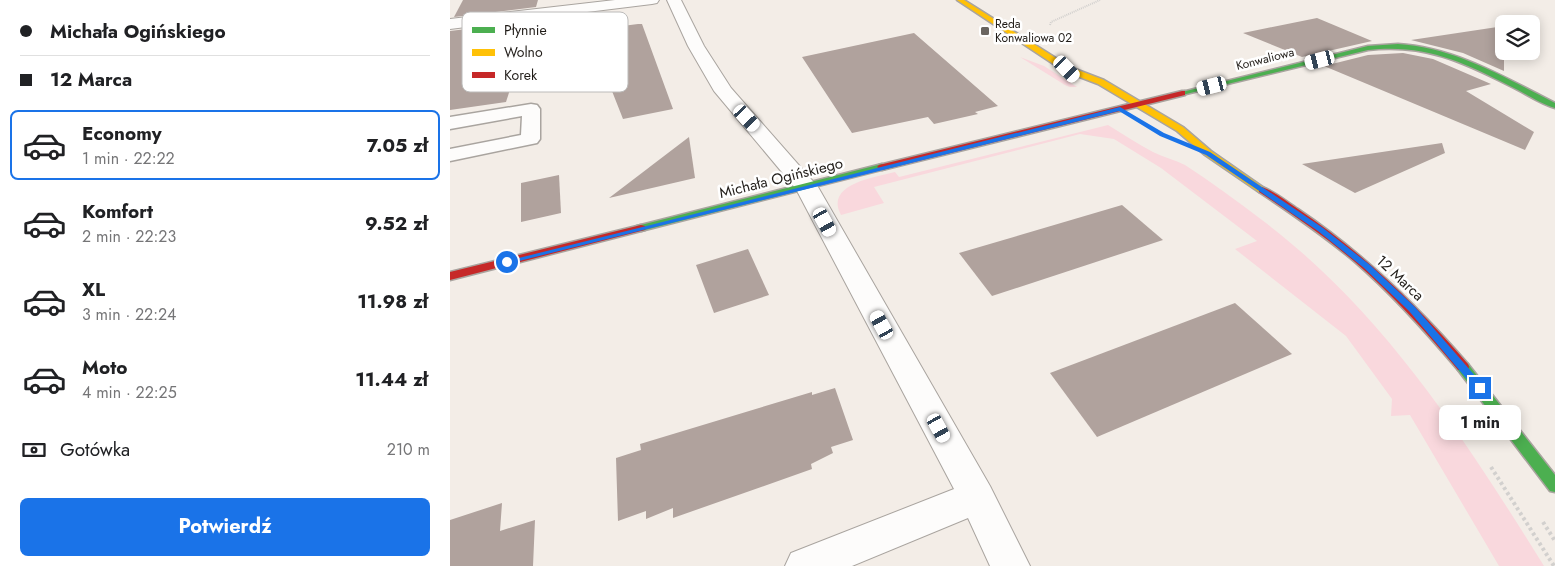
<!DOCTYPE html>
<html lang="pl">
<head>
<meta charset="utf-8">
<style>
  :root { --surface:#fff; --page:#f2f2f2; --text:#202124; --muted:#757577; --line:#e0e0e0; --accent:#1a73e8 }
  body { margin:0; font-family:Jost,sans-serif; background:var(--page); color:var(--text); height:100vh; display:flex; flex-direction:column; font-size:19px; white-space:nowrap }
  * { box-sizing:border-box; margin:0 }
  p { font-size:16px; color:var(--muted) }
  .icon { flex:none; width:28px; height:28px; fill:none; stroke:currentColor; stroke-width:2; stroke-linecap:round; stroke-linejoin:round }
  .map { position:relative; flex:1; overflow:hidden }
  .panel { display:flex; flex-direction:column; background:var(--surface); width:450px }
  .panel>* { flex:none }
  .top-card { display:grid; align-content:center; height:110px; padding:0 20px; background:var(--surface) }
  .fabs { position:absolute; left:1045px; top:15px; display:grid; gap:10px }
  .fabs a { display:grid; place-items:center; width:45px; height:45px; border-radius:8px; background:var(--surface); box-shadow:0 2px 12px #0003; font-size:25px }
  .end { position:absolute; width:22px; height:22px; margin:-11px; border:6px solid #1a73e8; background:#fff; box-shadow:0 0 0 2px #fff }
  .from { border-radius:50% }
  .bubble { position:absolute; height:35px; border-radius:8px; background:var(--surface); box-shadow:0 2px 12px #0003; font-size:16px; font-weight:700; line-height:35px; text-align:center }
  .car { position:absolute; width:15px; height:30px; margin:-15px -8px; border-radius:6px; box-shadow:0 0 4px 1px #0007; background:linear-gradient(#fff 24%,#345 0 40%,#fff 0 76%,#345 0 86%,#fff 0) }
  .top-card b { display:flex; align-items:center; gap:18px; height:48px; font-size:19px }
  .top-card b+b { border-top:1px solid var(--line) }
  .top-card i { width:12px; height:12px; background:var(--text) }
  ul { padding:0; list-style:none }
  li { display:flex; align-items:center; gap:15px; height:70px; margin:0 10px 8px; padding:0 10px; border:2px solid transparent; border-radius:8px }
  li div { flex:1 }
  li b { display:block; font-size:19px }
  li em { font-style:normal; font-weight:700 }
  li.active { border-color:var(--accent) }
  li>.icon { width:45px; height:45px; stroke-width:1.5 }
  .pay { display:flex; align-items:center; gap:12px; height:55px; padding:0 20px; font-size:19px }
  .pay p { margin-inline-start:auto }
  .action { display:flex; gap:10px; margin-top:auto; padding:10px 20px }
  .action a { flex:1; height:58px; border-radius:8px; background:var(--accent); color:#fff; font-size:20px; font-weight:700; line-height:58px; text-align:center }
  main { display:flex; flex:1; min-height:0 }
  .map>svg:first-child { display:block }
</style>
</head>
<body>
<main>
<section class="panel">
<div class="top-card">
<b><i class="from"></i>Michała Ogińskiego</b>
<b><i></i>12 Marca</b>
</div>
<ul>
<li class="active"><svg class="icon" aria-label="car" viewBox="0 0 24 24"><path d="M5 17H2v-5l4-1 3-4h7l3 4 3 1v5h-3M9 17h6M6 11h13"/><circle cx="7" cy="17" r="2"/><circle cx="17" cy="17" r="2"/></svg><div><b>Economy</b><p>1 min · 22:22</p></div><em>7.05 zł</em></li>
<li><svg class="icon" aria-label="car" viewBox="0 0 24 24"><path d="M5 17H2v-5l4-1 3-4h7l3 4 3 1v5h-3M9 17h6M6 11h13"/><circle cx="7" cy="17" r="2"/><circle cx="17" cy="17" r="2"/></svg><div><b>Komfort</b><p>2 min · 22:23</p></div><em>9.52 zł</em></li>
<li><svg class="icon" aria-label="car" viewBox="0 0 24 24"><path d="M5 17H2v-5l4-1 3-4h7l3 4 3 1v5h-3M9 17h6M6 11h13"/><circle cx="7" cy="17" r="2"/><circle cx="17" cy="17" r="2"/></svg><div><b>XL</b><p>3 min · 22:24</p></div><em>11.98 zł</em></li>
<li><svg class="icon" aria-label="car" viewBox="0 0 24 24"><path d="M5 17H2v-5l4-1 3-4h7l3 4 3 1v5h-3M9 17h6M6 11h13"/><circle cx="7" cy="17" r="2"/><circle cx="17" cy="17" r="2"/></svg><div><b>Moto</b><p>4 min · 22:25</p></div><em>11.44 zł</em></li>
</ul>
<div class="pay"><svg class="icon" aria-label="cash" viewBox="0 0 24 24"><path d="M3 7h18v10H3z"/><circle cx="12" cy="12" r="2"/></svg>Gotówka<p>210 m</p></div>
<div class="action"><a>Potwierdź</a></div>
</section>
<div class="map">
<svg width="1105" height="566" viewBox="0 0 1105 566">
  <rect width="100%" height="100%" fill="#f3ede7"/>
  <!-- green -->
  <g fill="#f9d8dd">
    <polygon points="570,57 594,66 627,87 620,87 615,85"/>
    <path d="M658,125C673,134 688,144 703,152C713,157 725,160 735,165C761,182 787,201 812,220C934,312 1014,438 1094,566H1049L960,415L941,416L942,399L896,336L785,249L807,241L711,168L664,139L630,134L424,187L434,203L391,215C374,184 426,177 445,172L449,177Z"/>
  </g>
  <!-- building -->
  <g fill="#b0a29d">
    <polygon points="13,0 88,0 86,7 4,17"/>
    <polygon points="867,18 922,41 852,57 793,33"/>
    <polygon points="82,21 56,102 0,110 0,31"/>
    <polygon points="188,24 192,24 223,109 173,119 160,86 157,86 149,29"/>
    <polygon points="1054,26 1054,71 1013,53 961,40"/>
    <polygon points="464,33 548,106 525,112 528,114 484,124 478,117 402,133 352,57"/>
    <polygon points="953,53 983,59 1041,84 1016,91 1084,132 1075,150 874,66 918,55"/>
    <polygon points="239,137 245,178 159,198"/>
    <polygon points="992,143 995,153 905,193 852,164"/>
    <polygon points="109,175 111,213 71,222 71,183"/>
    <polygon points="672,205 713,240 542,296 509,253"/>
    <polygon points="298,249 319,295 264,313 246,265"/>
    <polygon points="785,303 842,354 647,437 600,373"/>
    <polygon points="385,388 403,440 381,447 383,453 361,464 362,469 223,518 223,508 196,519 196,511 168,521 166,458 191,450 190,444 362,392 362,395"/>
    <polygon points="52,503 50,531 85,520 83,566 0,566 0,520"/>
  </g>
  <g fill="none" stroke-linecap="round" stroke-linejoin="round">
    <defs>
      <polygon id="lane" points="81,104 87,105 90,109 90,139 87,143 0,161 0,149 71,135 72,116 0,129 0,117"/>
      <g id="street">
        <polygon points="165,0 209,0 207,3 202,4 0,29 0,19"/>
        <polygon points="217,0 231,0 254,46 281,88 368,187 540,486 580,566 540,566 518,518 402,566 335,566 341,553 504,489 346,189 264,91 238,46"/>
      </g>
      <g id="fast">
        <path d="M948,44C1004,47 1056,78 1105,103V108C1090,104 1075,93 1060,86C1011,61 974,44 918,50L732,95L728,93L918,46Z"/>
        <polygon points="432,164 437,167 435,169 191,231 186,228 187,226"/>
        <polygon points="1013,362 1018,364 1105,475 1105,492 1100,491 1008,370 1007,367 1008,364"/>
      </g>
      <polygon id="slow" points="507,0 514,0 620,67 654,80 733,127 761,151 817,190 815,192 809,192 755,155 727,131 648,84 614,71"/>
      <g id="jam">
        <polygon points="732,91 735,91 735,95 432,170 427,167 429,165"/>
        <path d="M812,187C824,191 837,202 848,209C912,252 967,305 1018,364L1019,367L1018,370H1008C976,332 943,295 905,262C874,236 842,214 809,192V188Z"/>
        <polygon points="191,225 195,226 196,228 195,230 0,280 0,272"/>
      </g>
    </defs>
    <!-- lane casing -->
    <use href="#lane" stroke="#a9a49f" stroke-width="3"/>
    <!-- street casing -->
    <use href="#street" stroke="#a9a49f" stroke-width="2"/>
    <!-- fast casing -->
    <use href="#fast" stroke="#a9a49f" stroke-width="3"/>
    <!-- slow casing -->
    <use href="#slow" stroke="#a9a49f" stroke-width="3"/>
    <!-- jam casing -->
    <use href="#jam" stroke="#a9a49f" stroke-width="3"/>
    <!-- path-far1 -->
    <polyline stroke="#d2d0ce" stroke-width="2" stroke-dasharray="1 1" stroke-linecap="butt" points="600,25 601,22 650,0"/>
    <!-- path -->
    <g stroke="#d2d0ce" stroke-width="4" stroke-dasharray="3 3" stroke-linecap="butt">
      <polyline points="1041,467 1104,566"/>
      <polyline points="1093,522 1105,541"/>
    </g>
    <!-- lane -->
    <use href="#lane" fill="#fdfcfb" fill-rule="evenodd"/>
    <!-- street -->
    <use href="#street" fill="#fdfcfb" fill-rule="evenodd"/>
    <!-- fast -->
    <use href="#fast" fill="#4caf50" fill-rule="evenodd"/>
    <!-- slow -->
    <use href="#slow" fill="#ffc107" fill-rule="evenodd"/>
    <!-- jam -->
    <use href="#jam" fill="#c62828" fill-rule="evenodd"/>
  </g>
  <!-- route -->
  <polygon fill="#1a73e8" points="670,107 714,133 760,152 873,228 920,265 965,307 1034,386 1034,391 1027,391 959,311 914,268 868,231 756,155 710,136 669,111 57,264 53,262"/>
  <!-- markers -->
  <rect fill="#6a6560" stroke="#fff" stroke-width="2" x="530" y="26" width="10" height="10" rx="2.5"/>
  <g text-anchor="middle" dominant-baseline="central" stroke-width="5" stroke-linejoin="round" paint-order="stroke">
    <!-- far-poi labels -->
    <g font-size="12" fill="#201c18" stroke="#fff" text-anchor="start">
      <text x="545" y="24">Reda<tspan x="545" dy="14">Konwaliowa 02</tspan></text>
    </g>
    <!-- far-street labels -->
    <g font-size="12" fill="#201c18" stroke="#fff">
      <text transform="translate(815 59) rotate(-14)">Konwaliowa</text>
    </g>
    <!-- street labels -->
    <g font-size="15" fill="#201c18" stroke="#fff">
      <text transform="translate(331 178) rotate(-14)">Michała Ogińskiego</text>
      <text transform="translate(950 278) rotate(43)">12 Marca</text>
    </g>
  </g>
  <!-- legend -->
  <rect x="12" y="12" width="166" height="80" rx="8" fill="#fff" stroke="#bcbbba" stroke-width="1"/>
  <rect x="22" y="27" width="23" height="6" fill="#4caf50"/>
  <rect x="22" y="49" width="23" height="7" fill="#ffc107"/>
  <rect x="22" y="72" width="23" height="6" fill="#c62828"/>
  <g font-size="14" fill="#201c18">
    <text x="54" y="35">Płynnie</text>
    <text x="54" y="57">Wolno</text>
    <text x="54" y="80">Korek</text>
  </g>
</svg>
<div class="fabs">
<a><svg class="icon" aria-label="layers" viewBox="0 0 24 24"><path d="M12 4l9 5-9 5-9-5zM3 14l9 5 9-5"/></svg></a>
</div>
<i class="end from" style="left:57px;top:262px"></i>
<i class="end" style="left:1030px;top:388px"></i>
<div class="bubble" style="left:989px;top:405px;width:82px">1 min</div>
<i class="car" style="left:870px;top:60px;rotate:256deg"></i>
<i class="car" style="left:617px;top:69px;rotate:136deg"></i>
<i class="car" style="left:762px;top:86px;rotate:256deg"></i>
<i class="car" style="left:297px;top:118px;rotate:137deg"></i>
<i class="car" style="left:375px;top:222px;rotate:151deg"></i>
<i class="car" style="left:432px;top:325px;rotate:331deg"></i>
<i class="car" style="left:489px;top:428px;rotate:151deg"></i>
</div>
</main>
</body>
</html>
